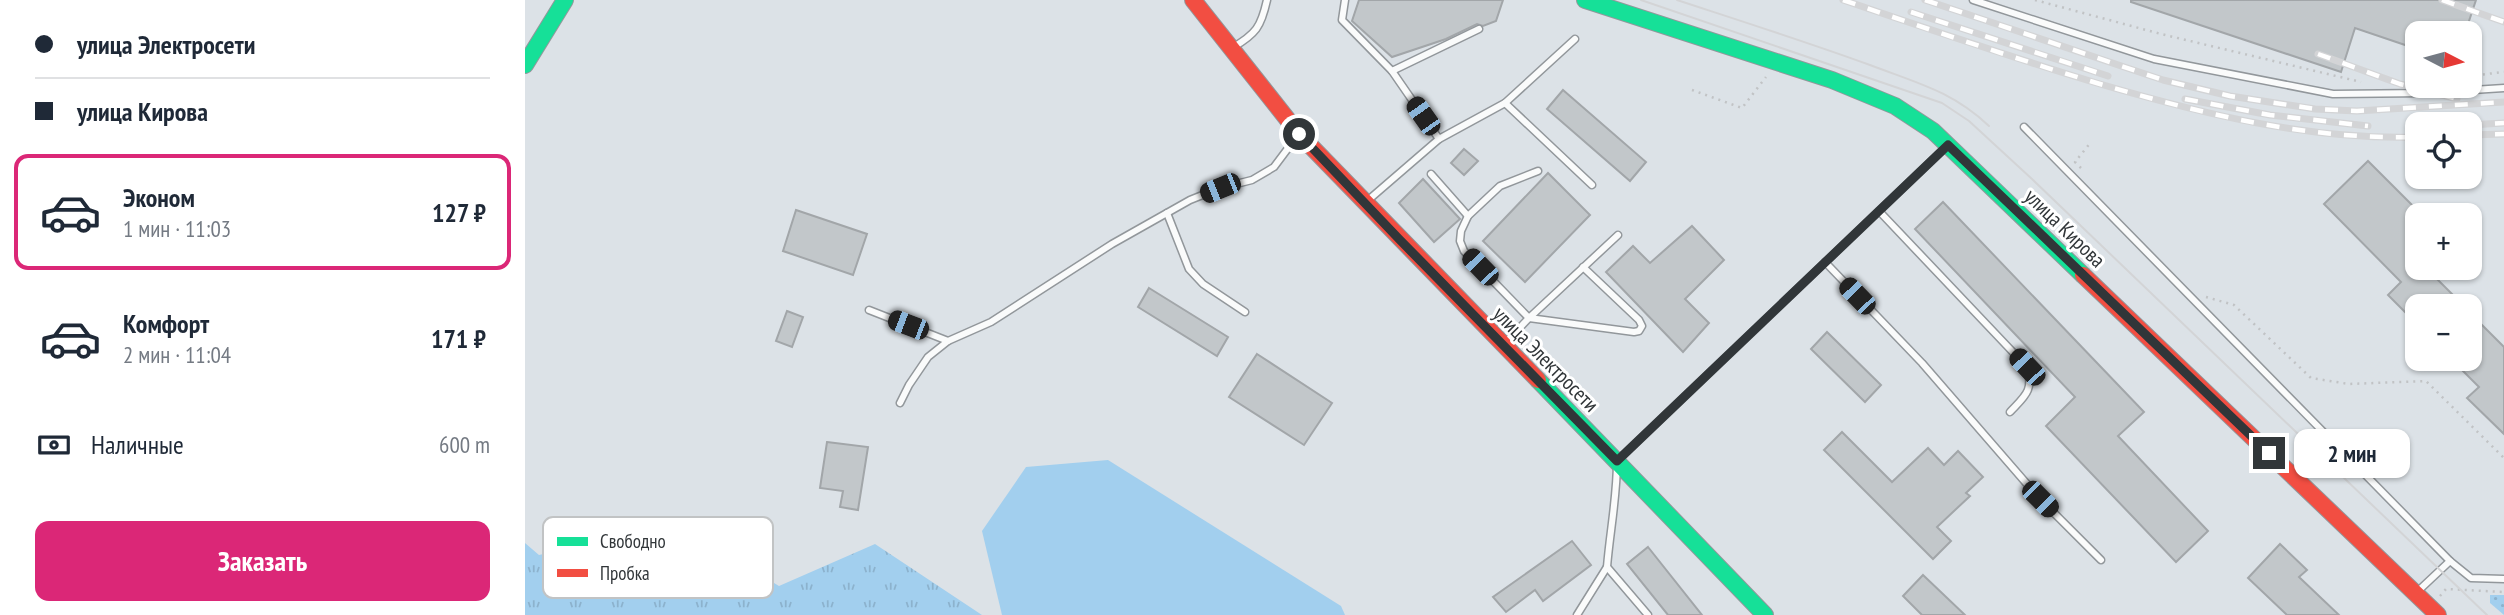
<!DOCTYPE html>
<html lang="ru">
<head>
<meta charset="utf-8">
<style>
  :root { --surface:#fff; --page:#f2f2f3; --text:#1f2937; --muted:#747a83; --line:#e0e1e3; --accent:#db2777 }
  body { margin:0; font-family:"PT Sans Narrow",sans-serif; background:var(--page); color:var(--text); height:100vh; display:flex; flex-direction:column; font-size:26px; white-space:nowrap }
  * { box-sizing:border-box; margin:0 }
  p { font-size:23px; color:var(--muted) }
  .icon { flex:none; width:38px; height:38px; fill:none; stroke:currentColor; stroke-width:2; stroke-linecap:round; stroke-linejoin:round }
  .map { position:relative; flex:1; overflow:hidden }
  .drawer { display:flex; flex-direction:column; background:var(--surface); width:525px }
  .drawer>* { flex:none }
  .hud { display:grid; align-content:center; height:154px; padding:0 35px; background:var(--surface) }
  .needle { width:46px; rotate:96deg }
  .tools { position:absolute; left:1880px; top:21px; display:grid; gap:14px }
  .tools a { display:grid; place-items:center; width:77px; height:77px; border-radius:14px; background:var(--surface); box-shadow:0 2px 5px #0004; font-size:35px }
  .end { position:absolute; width:32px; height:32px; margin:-16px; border:9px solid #313639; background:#fff; box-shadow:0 0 0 4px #fff }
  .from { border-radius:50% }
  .bubble { position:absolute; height:49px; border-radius:14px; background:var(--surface); box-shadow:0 2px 5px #0004; font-size:23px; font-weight:600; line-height:49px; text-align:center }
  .car { position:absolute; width:21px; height:42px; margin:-21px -10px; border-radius:9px; box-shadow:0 0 5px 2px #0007; background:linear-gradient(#222 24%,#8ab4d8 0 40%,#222 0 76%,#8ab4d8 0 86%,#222 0) }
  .hud b { display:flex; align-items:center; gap:24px; height:66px; font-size:26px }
  .hud b+b { border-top:2px solid var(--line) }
  .hud i { width:18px; height:18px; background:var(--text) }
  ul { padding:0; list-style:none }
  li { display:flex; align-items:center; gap:21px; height:116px; margin:0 14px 10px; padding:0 21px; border:4px solid transparent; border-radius:14px }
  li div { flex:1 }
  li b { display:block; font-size:26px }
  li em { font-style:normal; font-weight:600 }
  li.active { border-color:var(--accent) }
  li>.icon { width:63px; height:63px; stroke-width:1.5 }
  .pay { display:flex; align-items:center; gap:18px; height:77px; padding:0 35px; font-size:26px }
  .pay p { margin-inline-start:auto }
  .action { display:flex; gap:14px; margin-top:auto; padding:14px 35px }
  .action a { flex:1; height:80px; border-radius:14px; background:var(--accent); color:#fff; font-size:28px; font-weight:600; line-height:80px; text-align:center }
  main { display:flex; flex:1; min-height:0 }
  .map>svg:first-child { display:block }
</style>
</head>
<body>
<main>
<section class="drawer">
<div class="hud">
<b><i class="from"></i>улица Электросети</b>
<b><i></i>улица Кирова</b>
</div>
<ul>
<li class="active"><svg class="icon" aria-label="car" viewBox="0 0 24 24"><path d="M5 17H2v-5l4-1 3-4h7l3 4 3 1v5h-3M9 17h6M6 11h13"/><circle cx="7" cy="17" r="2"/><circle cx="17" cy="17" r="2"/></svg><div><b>Эконом</b><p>1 мин · 11:03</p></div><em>127 ₽</em></li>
<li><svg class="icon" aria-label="car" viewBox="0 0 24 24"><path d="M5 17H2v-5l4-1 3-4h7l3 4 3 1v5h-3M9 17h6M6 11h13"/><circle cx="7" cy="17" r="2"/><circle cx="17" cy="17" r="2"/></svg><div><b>Комфорт</b><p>2 мин · 11:04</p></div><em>171 ₽</em></li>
</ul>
<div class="pay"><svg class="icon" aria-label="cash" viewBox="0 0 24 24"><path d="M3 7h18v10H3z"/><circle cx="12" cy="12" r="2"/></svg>Наличные<p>600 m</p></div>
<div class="action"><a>Заказать</a></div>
</section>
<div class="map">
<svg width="1979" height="615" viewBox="0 0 1979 615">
  <defs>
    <pattern id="grass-dots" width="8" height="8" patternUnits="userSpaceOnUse" patternTransform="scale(1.75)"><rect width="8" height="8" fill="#a2cfee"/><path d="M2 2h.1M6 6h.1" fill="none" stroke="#8cb2cd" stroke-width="1.8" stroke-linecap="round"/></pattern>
    <pattern id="park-tufts" width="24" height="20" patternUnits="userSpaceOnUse" patternTransform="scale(1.75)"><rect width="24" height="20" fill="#a2cfee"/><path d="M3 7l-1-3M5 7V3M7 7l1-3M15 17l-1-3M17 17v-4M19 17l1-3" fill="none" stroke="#8cb2cd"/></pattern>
  </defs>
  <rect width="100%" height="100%" fill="#dce2e7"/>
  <!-- grass -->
  <polygon fill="url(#grass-dots)" points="1965,595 1979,595 1979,615 1965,603"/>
  <!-- park -->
  <polygon fill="url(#park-tufts)" points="151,524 254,586 350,544 457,615 0,615 0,543 14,555"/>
  <!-- pitch -->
  <polygon fill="#a2cfee" points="583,460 816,606 820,615 477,615 457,531 501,467"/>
  <!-- building -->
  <g fill="#c2c7ca" stroke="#a2a6a9" stroke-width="2">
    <polygon points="834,0 978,0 971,21 958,26 952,24 921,39 867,57 827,21"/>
    <polygon points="1606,0 1951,0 1940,33 1892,33 1892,49 1830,28 1816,72 1606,2"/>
    <polygon points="1038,90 1121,162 1105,181 1022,109"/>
    <polygon points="939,149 953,161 939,175 926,163"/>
    <polygon points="1843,161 1892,210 1892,268 1901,268 1939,306 1892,306 1892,324 1863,295 1876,282 1799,204"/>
    <polygon points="1023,173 1065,215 1000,282 958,241"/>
    <polygon points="898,179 935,219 909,242 874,203"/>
    <polygon points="1418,202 1619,412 1593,436 1683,531 1651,562 1521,426 1550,397 1390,229"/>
    <polygon points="271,210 342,234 328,275 258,251"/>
    <polygon points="1167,226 1199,260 1160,299 1184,323 1158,352 1081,272 1108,246 1125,263"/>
    <polygon points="624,288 703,337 692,356 613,307"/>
    <polygon points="262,311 278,317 267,347 251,341"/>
    <polygon points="1944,312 1979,347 1979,434 1942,398 1954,387 1926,359 1944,359"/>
    <polygon points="1302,332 1356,385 1340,402 1286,349"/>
    <polygon points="732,354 807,403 779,445 704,397"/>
    <polygon points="1317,432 1367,482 1403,448 1419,465 1433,451 1458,477 1441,493 1445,496 1412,527 1426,541 1408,559 1299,450"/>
    <polygon points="302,442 343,447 333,510 315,507 318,491 295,488"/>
    <polygon points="1047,541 1066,565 1018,601 1010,590 981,612 968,597"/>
    <polygon points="1755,544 1782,570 1774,577 1814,615 1762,615 1723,578"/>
    <polygon points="1123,547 1177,615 1143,615 1102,564"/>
    <polygon points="1398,575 1440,615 1397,615 1378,596"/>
  </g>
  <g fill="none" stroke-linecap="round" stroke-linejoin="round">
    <defs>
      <g id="lane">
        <polyline points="820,0 817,20 867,71 954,29"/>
        <polyline points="1448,0 1629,59 1808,94 1901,93 1979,88"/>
        <path d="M707,48C731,34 736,27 742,0"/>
        <polyline points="867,71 914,139"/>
        <polyline points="980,103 1067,185"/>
        <polyline points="1499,127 1925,561"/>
        <polyline points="1013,171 975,186 943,216 936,231 935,241 939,251 1004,318 1109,332 1114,331 1117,326 1114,320 1058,267"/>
        <polyline points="906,174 943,216"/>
        <polyline points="841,202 914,139 980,103 1050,39"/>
        <path d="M1354,211L1502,367C1509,391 1500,396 1485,412"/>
        <polyline points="642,213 664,269 678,284 720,312"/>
        <polyline points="1300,262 1397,363 1515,499 1576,560"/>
        <polyline points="344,310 423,341"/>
        <polyline points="979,344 1004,318 1093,235"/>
        <polyline points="375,403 384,385 403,357 423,341 466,322 587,244 665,200 695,188 727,180 749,167 773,135"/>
        <polyline points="1892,592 1925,561 1946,578 1979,579"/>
        <polyline points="1052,615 1082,567"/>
        <path d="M1123,615L1082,567C1085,531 1092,497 1092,461L1421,147"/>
      </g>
      <g id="fast">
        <polyline points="1060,0 1307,80 1370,106 1408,131 1558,275"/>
        <polyline points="0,65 40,0"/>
        <polyline points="1013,380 1240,615"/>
      </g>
      <g id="jam">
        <polyline points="668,0 774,134 1013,380"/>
        <polyline points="1558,275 1913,615"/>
      </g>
    </defs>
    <!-- lane casing -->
    <use href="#lane" stroke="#92979b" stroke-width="9"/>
    <!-- fast casing -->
    <use href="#fast" stroke="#92979b" stroke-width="18"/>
    <!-- jam casing -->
    <use href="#jam" stroke="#92979b" stroke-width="18"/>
    <!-- path -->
    <g stroke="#c1c3c5" stroke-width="2.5" stroke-dasharray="2 5" stroke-linecap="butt">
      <polyline points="1510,0 1636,34 1836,82"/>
      <polyline points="1944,76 1979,72"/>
      <polyline points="1167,90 1217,108 1241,77"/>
      <polyline points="1556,168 1550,162 1566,142"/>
      <polyline points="1681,297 1709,305 1786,378 1824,384 1901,381 1979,458"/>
      <polyline points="1915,596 1921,589 1979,592"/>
    </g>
    <!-- lane -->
    <use href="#lane" stroke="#fafbfb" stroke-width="6"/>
    <!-- fast -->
    <use href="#fast" stroke="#16e098" stroke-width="16"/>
    <!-- jam -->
    <use href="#jam" stroke="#f24e42" stroke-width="16"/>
    <!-- tram -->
    <g stroke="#d3d4d6" stroke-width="2">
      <polyline points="1116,0 1417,103 1444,121 1507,179 1962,615"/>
      <path d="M1152,0C1216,21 1282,42 1345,65C1392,83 1427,91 1464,126"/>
    </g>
    <defs>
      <g id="rail">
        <path d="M1318,0C1403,29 1488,58 1575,84C1678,114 1783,140 1892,137"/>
        <polyline points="1400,0 1638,80 1705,96 1790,109 1832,111 1979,102"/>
        <polyline points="1917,0 1979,22"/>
        <polyline points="1386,12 1583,76"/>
        <polyline points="1793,54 1875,84 1932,99"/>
        <polyline points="1660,99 1745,115 1843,126"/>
        <polyline points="1944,125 1979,123"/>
        <polyline points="1944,135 1979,134"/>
      </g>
    </defs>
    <!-- rail casing -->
    <use href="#rail" stroke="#d3d4d6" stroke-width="7"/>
    <!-- rail -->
    <use href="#rail" stroke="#fff" stroke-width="4.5" stroke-dasharray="13" stroke-linecap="butt"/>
  </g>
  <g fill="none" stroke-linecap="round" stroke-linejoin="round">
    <!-- route -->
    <polyline stroke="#313639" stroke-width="9" points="774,134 874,239 1092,461 1423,145 1744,453"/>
  </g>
  <g text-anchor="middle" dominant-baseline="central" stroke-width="6" stroke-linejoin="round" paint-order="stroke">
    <!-- street labels -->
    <g font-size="21" fill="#313639" stroke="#fff">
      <text transform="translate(1540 228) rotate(44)">улица Кирова</text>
      <text transform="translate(1021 359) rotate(45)">улица Электросети</text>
    </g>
  </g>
  <!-- legend -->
  <rect x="18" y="517" width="230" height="81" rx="10" fill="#fff" stroke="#c1c3c4" stroke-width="2"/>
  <rect x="32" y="537" width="31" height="9" fill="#16e098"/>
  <rect x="32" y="569" width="31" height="8" fill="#f24e42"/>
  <g font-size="19" fill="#313639">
    <text x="75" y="548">Свободно</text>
    <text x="75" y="580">Пробка</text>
  </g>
</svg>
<div class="tools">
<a><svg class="needle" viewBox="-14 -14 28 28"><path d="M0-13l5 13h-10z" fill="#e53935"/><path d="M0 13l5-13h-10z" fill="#747a83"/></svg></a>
<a><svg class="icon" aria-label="locate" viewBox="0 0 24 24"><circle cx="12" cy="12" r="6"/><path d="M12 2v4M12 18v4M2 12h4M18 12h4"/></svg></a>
<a>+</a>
<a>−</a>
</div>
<i class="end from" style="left:774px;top:134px"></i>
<i class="end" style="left:1744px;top:453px"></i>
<div class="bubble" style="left:1769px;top:429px;width:116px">2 мин</div>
<i class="car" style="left:898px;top:116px;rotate:325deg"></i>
<i class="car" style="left:695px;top:188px;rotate:248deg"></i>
<i class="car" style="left:955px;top:267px;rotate:316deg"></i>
<i class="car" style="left:1332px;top:296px;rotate:316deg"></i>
<i class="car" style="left:383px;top:325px;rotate:291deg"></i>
<i class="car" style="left:1502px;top:367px;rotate:317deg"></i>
<i class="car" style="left:1515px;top:499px;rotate:135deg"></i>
</div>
</main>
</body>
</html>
